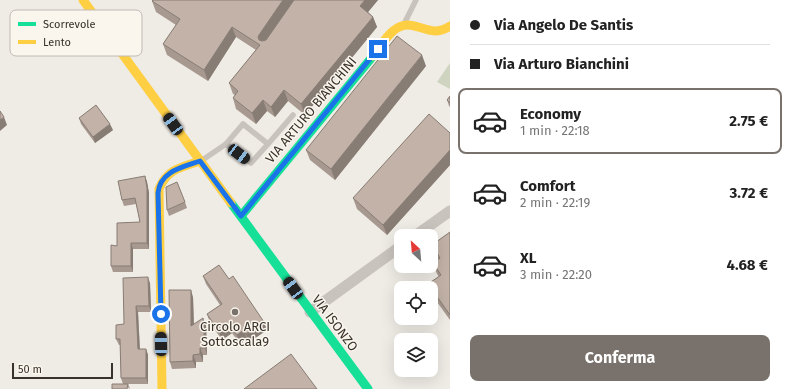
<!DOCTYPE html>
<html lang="it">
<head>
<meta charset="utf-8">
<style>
  :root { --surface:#fff; --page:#f6f6f6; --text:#222; --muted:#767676; --line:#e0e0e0; --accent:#79726c }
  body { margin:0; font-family:"Fira Sans",sans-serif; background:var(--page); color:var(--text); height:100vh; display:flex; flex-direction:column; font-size:15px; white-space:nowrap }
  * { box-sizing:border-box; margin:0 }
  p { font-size:13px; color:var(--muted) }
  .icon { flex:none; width:22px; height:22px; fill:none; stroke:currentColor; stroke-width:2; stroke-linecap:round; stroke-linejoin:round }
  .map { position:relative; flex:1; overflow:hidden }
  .panel { display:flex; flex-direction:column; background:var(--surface); width:340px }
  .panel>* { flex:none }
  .banner { display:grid; align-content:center; height:88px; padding:0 20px; background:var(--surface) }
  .needle { width:26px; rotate:334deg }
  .fabs { position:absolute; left:394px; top:229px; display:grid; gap:8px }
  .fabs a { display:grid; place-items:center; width:44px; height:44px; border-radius:8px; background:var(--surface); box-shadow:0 4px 16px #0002; font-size:20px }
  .scale { position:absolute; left:12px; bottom:10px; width:101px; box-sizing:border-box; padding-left:4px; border:2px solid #39312b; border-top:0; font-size:11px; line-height:14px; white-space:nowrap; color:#39312b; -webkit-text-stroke:3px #faf6ed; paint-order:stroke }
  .end { position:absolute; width:18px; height:18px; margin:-9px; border:5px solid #1a73e8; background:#fff; box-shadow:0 0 0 2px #fff }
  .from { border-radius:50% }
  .car { position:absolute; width:12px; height:24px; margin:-12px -6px; border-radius:5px; box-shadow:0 0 3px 1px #0007; background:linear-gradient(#222 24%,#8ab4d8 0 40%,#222 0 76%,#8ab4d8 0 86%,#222 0) }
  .banner b { display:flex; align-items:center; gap:14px; height:38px; font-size:15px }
  .banner b+b { border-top:1px solid var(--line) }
  .banner i { width:10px; height:10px; background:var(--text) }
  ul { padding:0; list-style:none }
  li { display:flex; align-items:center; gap:12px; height:66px; margin:0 8px 6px; padding:0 12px; border:2px solid transparent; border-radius:8px }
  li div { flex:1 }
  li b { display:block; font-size:15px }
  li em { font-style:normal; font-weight:700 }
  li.on { border-color:var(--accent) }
  li>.icon { width:36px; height:36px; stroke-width:1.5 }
  .button { display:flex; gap:8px; margin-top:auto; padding:8px 20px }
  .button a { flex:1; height:46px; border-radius:8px; background:var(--accent); color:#fff; font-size:16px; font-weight:700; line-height:46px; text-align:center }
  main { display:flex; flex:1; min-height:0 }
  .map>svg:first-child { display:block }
</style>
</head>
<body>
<main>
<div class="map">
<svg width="450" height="389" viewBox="0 0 450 389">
  <rect width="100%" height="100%" fill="#efebe5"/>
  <!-- green -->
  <polygon fill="#ced4bf" points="450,63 450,89 437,82"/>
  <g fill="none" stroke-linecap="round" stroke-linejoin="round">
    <!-- lane -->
    <g stroke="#c8c3bd" stroke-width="5.5">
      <polyline points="404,24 416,0"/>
      <polyline points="226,144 251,163 268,144"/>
      <polyline points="201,161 226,144 243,124 268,144 293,115"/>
    </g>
    <!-- street -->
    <g stroke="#c8c3bd" stroke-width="11">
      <polyline points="415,236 450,211"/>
      <polyline points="310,312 401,246"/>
    </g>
    <!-- fast -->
    <g stroke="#16e098" stroke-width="9">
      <polyline points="231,203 368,389"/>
      <polyline points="241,216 373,56"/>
    </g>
    <!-- slow -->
    <g stroke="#ffcf43" stroke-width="9">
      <polyline points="83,0 231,203"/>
      <path d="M373,56C379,48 385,38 393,31C409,18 419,30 435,31C441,31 445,29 450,26"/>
      <path d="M162,389L159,189C167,169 182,167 200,161"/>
    </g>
  </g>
  <!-- wall -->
  <g fill="#a79990">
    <polygon points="153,0 378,0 368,12 373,17 377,27 305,115 288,101 275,117 267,111 256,124 236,109 233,98 235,95 233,94 229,83 256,50 236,37 208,81 167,55 163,44 176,25 156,12 152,1"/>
    <polygon points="426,66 335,180 310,160 306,150"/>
    <polygon points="450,96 450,107 449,106 447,100"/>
    <polygon points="79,118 113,130 95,143 81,124"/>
    <polygon points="450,133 450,165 387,235 357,209 353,198"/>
    <polygon points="145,176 147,182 149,193 149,249 133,249 133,272 113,272 111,266 140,222 136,204 124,206 122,200"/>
    <polygon points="185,202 187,208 169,216 167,210"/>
    <polygon points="450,232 450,320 432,295 431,293 431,288 429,288 428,284 439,277 437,274 433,263 438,259 436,256 432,245"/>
    <polygon points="203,276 229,279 267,330 249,342 247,339 240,344 232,333 222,340 210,323 207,314 220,305 206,284"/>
    <polygon points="150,283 151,312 138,312 140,349 146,349 148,355 148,384 128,384 130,389 123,384 121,378 120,345 119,345 116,339 124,324"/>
    <polygon points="193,297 194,324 206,325 207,355 203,355 203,362 196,362 196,368 172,369 170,362"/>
  </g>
  <!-- shaded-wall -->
  <g fill="#887d75">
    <polygon points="283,0 295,0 263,46 258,37 259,35"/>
    <polygon points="365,0 378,0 364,17 360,6"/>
    <polygon points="373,17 377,27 305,115 301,104"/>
    <polygon points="232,27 236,37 208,81 204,70"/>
    <polygon points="422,55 426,66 335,180 331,169"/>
    <polygon points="284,90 288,101 275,117 271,107"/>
    <polygon points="263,100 267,111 256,124 252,113"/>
    <polygon points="4,117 7,125 0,131 0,120"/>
    <polygon points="110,124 113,130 95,143 93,137"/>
    <polygon points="450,150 450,165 387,235 383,225"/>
    <polygon points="145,176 147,182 149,193 149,249 147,243"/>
    <polygon points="131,243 133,249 133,272 131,266"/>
    <polygon points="148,277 150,283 151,312 149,306"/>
    <polygon points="191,290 193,297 194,334 191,326"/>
    <polygon points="136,306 138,312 140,355 138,349"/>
    <polygon points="203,318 206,325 207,355 205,348"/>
    <polygon points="264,322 267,330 249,342 246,334"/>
    <polygon points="229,325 232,333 222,340 219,332"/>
    <polygon points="244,330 247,339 240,344 237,335"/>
    <polygon points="200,348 203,355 203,362 200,354"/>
    <polygon points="146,349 148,355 148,384 146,378"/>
    <polygon points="193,355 196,362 196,368 193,361"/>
  </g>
  <!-- building -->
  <g fill="#c2b2a7" stroke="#887d75">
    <polygon points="153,0 283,0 259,35 258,37 259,40 262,41 266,40 294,0 365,0 360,6 373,17 301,104 284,90 271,107 263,100 252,113 233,98 238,91 229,83 260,45 232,27 204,70 163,44 180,19 152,1"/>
    <polygon points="397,36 422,55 331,169 306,150"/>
    <polygon points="450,96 450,103 447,100"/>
    <polygon points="96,105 110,124 93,137 79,118"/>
    <polygon points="0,111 4,117 0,120"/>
    <polygon points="429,114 450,133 450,150 383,225 353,198"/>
    <polygon points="145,176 147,188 147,243 131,243 131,266 111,266 111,245 117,246 117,223 140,222 135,198 122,200 118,181"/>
    <polygon points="177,182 185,202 167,210 166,187"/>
    <polygon points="450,232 450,315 428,284 441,275 433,263 440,258 432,245"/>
    <polygon points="219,265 229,279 233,276 264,322 246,334 244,330 237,335 229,325 219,332 207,314 222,304 203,276"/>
    <polygon points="148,277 149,306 136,306 138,349 146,349 146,378 121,378 120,339 116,339 116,325 124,324 123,278"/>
    <polygon points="169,290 191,290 191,326 203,318 205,348 200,348 200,354 193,355 193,361 170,362"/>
    <polygon points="291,354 317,389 244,389"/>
    <polygon points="112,384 128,384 127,389 112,389"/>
  </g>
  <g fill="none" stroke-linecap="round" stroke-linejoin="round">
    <!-- route -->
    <path stroke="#1a73e8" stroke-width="5" d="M161,314L158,193C160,171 183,167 200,161L241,216L378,49"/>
  </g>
  <!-- markers -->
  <circle fill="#79726c" stroke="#faf6ed" stroke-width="1.5" cx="235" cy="312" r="4"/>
  <g text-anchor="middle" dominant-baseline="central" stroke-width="3" stroke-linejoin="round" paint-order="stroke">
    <!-- street labels -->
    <g font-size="13" fill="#39312b" stroke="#faf6ed">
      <text transform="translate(311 110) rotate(-50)">VIA ARTURO BIANCHINI</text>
      <text transform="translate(335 323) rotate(53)">VIA ISONZO</text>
    </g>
    <!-- poi labels -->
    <g font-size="13" fill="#39312b" stroke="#faf6ed">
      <text x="235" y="326">Circolo ARCI<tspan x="235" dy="15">Sottoscala9</tspan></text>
    </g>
  </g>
  <!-- legend -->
  <rect x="10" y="10" width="132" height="46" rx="6" fill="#faf6ed" stroke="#c0bbb3" stroke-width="1"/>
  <rect x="18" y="22" width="18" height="4" fill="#16e098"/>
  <rect x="18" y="40" width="18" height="4" fill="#ffcf43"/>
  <g font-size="11" fill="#39312b">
    <text x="43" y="28">Scorrevole</text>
    <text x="43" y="46">Lento</text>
  </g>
</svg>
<div class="fabs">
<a><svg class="needle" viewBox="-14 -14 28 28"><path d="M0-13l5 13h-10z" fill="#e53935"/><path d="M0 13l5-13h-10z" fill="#767676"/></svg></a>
<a><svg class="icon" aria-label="locate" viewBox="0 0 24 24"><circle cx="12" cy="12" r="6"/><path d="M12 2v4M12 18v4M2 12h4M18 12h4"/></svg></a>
<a><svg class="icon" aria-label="layers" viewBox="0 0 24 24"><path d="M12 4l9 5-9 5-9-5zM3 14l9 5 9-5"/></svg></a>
</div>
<div class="scale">50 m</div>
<i class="end from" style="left:161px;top:314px"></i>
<i class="end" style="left:378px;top:49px"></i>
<i class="car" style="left:173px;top:124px;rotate:324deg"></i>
<i class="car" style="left:239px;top:154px;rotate:127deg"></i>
<i class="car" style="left:293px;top:288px;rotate:324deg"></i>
<i class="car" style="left:161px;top:344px;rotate:359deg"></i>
</div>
<section class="panel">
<div class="banner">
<b><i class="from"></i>Via Angelo De Santis</b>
<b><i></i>Via Arturo Bianchini</b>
</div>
<ul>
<li class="on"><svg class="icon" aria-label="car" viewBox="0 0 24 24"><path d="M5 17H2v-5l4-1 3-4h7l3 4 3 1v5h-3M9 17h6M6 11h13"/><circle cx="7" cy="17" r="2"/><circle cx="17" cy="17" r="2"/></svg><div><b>Economy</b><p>1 min · 22:18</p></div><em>2.75 €</em></li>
<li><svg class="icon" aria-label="car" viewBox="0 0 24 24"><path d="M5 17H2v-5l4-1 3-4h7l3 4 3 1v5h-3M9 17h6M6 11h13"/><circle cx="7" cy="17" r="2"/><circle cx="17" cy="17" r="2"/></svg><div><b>Comfort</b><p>2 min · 22:19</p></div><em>3.72 €</em></li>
<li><svg class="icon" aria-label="car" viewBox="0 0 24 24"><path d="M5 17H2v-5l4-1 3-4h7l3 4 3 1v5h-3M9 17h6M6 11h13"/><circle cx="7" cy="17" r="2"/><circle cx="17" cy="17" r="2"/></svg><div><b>XL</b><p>3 min · 22:20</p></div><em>4.68 €</em></li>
</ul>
<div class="button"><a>Conferma</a></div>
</section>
</main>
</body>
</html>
